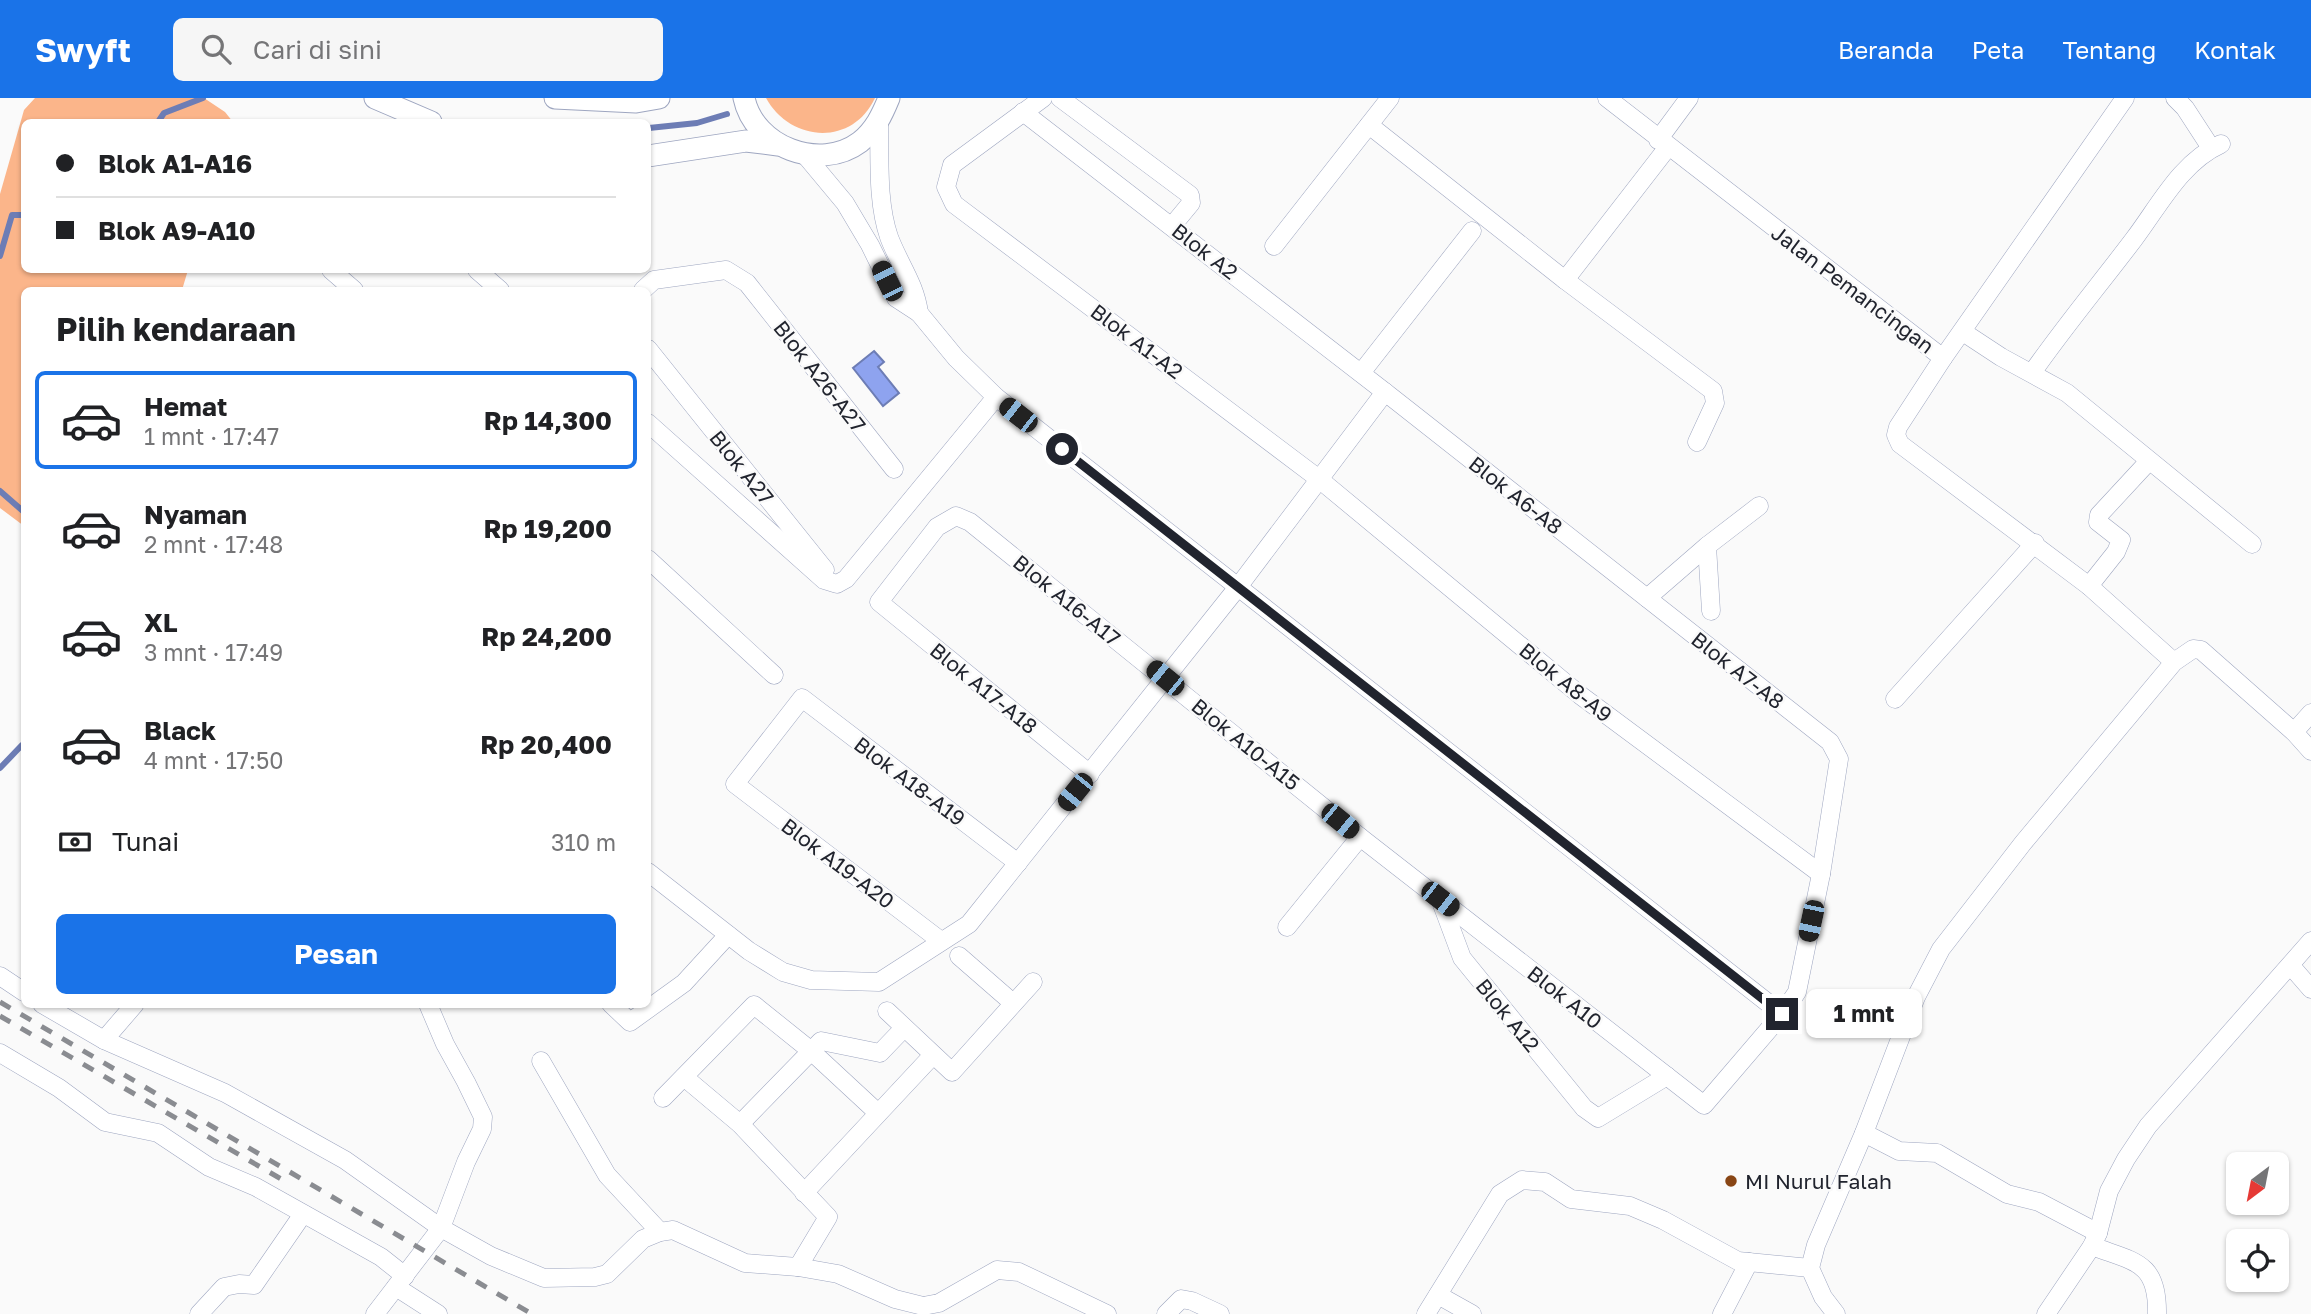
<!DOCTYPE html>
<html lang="id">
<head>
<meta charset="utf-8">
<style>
  :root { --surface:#fff; --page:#f6f6f6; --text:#202124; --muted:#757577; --line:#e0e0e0; --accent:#1a73e8 }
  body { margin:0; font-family:"Golos Text",sans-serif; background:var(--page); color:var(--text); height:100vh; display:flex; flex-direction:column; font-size:26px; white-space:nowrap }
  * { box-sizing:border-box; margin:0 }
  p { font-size:23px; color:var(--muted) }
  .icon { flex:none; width:38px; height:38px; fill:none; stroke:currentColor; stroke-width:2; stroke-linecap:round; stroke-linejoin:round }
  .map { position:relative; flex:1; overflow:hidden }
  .details { position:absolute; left:21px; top:189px; width:630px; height:721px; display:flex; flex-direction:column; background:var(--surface); border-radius:10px; box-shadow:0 2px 5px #0004 }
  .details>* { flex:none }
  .hud { position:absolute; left:21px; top:21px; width:630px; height:154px; border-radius:10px; box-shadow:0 2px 5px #0004; display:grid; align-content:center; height:154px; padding:0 35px; background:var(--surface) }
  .needle { width:46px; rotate:212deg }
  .fabs { position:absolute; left:2226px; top:1054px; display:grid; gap:14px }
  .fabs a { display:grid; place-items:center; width:63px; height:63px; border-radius:10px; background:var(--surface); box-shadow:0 2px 5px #0004; font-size:35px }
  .end { position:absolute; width:32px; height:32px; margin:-16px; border:9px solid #21242e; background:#fff; box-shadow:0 0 0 4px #fff }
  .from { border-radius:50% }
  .bubble { position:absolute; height:49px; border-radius:10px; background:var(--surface); box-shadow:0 2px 5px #0004; font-size:23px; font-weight:700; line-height:49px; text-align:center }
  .car { position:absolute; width:21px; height:42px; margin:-21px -10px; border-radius:9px; box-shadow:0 0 5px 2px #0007; background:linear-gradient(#222 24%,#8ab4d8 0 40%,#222 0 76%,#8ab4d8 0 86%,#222 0) }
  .hud b { display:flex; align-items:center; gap:24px; height:66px; font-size:26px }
  .hud b+b { border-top:2px solid var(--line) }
  .hud i { width:18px; height:18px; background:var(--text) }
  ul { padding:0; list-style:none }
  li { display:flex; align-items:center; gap:21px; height:98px; margin:0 14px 10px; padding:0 21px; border:4px solid transparent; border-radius:10px }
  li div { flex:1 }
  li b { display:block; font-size:26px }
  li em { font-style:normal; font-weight:700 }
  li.on { border-color:var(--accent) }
  li>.icon { width:63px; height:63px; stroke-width:1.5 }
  h2 { padding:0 35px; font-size:32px; line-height:84px }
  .pay { display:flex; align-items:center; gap:18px; height:77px; padding:0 35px; font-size:26px }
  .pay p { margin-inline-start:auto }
  .cta { display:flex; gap:14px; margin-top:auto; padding:14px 35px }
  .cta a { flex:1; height:80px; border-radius:10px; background:var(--accent); color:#fff; font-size:28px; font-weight:700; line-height:80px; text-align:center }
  header { display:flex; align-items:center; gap:42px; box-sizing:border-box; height:98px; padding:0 35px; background:var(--accent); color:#fff }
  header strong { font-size:33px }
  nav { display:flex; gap:38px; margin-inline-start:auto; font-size:24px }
  .search { width:490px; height:63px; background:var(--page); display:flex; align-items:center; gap:18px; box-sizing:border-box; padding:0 24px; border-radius:10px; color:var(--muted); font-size:26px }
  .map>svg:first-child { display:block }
</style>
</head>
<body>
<header>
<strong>Swyft</strong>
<div class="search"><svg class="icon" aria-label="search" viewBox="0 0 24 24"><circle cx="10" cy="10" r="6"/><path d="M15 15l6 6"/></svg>Cari di sini</div>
<nav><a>Beranda</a><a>Peta</a><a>Tentang</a><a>Kontak</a></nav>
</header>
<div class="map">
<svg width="2311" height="1216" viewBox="0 0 2311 1216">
  <rect width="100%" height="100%" fill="#fafafa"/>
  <!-- green -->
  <g fill="#fbb58a">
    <polygon points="35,0 204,0 225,14 233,24 24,24 24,172 188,172 182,192 24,192 24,428 0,410 0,96 24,12"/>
    <path d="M766,0H875C852,49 790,44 766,0Z"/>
  </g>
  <!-- water -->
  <polygon fill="#8ea3ef" stroke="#6d7db5" stroke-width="2" points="874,253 884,264 878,269 899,295 883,308 853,270"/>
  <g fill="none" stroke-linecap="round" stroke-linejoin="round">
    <!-- stream -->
    <g stroke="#6d7db5" stroke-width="6">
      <polyline points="158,24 164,15 203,0"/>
      <polyline points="649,30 697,25 727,16"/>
      <polyline points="0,158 12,117 24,117"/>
      <polyline points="0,393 24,414"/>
      <polyline points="0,670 22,647 24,648"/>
    </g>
    <defs>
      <g id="minor">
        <polyline points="1043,0 952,67 946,89 954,106 1319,381 1580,597 1821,776"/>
        <polyline points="1060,0 1190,97 1191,105 1172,128"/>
        <polyline points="1607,0 1943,260 1898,329 1896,337 1900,346 2089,488 2174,564"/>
        <polyline points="2175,0 2185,10 2211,50"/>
        <polyline points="1023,14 1385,294 1830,644 1839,661 1821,776 1797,894 1782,916 1704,1007 1360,739 970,424 956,418 937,429 879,504 1090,676"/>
        <polyline points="1369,27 1565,182 1713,293 1715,305 1697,344"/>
        <polyline points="1658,42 1689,0"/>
        <path d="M805,57L845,105L870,147L896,200L919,215C915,185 899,166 889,139C877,104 880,62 879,25"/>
        <polyline points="1274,148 1390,0"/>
        <polyline points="331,172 354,192"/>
        <polyline points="477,172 500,192"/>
        <polyline points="1565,182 1668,49"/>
        <polyline points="643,192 654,182 726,172 747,185 894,371"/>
        <polyline points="919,215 956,260 996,299 1782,916"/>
        <polyline points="1963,234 2001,259 2067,295 2252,446"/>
        <polyline points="648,251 825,472"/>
        <polyline points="1943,260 2125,0"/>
        <polyline points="1361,275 1472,133"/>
        <path d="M2032,275C2064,229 2100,186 2134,141C2159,108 2181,64 2221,46"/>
        <polyline points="648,325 824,482 837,486 846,481 996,299"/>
        <polyline points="1707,448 1711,513"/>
        <polyline points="648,461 774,577"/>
        <polyline points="2089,488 2116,454 2121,442 2098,424 2099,417 2149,363"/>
        <polyline points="1647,500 1707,448 1759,408"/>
        <polyline points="1895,601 2035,445"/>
        <polyline points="2294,634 2311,615"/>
        <polyline points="648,774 749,853 783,874 811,882 879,884 969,826 1238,489 1385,294"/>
        <polyline points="1440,801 1462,860 1584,1010 1598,1020 1667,978"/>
        <polyline points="1287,829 1360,739"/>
        <polyline points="941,843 735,686 802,600 1018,765"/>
        <polyline points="959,858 1013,905"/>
        <polyline points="2291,868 2311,891"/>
        <polyline points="0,878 24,894"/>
        <polyline points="42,906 104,942 225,995 345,1062 441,1130 491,1158 544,1180 595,1179 607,1176 643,1141 660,1134 673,1132 745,1165 798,1169 838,1176 895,1201 923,1208 939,1205 997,1172 1019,1174 1107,1216"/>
        <polyline points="611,906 630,924 684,885 728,837"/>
        <polyline points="887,913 952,974 1033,884"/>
        <polyline points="104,942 135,906"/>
        <polyline points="0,955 59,990 105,1024 158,1035 209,1069 256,1089 381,1159 405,1178"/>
        <polyline points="541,963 607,1077 660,1134"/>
        <polyline points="684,979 740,1026 828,1119 798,1169"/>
        <polyline points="663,1000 754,907 810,952 878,1015"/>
        <polyline points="740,1026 821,943 880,955 904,930"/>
        <polyline points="1864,1035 1899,1053 1937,1055 2007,1096 2039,1104 2098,1135"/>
        <polyline points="804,1095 933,957"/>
        <path d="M2092,1148C2134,1164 2158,1163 2157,1216"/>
        <polyline points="396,1189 438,1216"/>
        <polyline points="1438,1197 1472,1216"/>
        <polyline points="199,1216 224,1189 239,1186 254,1187 303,1116"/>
        <polyline points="375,1216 441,1130 466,1064 482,1031 483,1019 466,984 445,946 428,906"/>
        <polyline points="1166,1216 1181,1201 1192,1203 1220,1216"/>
        <polyline points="1426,1216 1500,1096 1522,1082 1545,1084 1571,1101 1630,1108 1663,1122 1738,1163 1810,1170"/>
        <polyline points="1722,1216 1749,1164"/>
        <polyline points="1836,1216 1823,1199 1810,1170 1816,1147 1864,1035 1916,899 1941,851 2023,745 2174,564 2193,551 2201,552 2294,634 2311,653"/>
        <polyline points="2046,1216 2092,1148 2098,1135 2109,1093 2126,1061 2148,1028 2311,843"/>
      </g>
      <g id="tertiary">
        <polyline points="375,0 431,24"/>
        <polyline points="555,0 636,4 659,0"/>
        <path d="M744,0C754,49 820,74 860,44C875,32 882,17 889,0"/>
        <polyline points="648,58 746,43 778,47"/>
      </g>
    </defs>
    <!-- minor casing -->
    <use href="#minor" stroke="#9ea6c0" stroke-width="19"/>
    <!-- tertiary casing -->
    <use href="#tertiary" stroke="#9ea6c0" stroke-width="23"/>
    <!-- minor -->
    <use href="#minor" stroke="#fff" stroke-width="18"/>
    <!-- tertiary -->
    <use href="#tertiary" stroke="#fff" stroke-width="21"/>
    <!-- rail -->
    <g stroke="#8a8c91" stroke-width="5" stroke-dasharray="12 12" stroke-linecap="butt">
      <polyline points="0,904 532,1216"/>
      <polyline points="0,918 288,1085"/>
    </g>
  </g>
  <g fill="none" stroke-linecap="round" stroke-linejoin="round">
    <!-- route -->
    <polyline stroke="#21242e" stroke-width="9" points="1062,351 1782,916"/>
  </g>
  <!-- markers -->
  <circle fill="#884514" stroke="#fafafa" stroke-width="2.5" cx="1731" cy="1083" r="7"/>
  <g text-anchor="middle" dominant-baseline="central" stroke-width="5" stroke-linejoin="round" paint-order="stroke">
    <!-- street labels -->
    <g font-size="21" fill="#21242e" stroke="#fafafa">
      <text transform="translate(1205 153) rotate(38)">Blok A2</text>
      <text transform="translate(1853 191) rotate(37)">Jalan Pemancingan</text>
      <text transform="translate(1137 243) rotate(37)">Blok A1-A2</text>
      <text transform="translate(820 278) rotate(52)">Blok A26-A27</text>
      <text transform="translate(742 369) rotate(51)">Blok A27</text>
      <text transform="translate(1516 397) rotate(38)">Blok A6-A8</text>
      <text transform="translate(1067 502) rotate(39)">Blok A16-A17</text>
      <text transform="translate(1738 572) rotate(38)">Blok A7-A8</text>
      <text transform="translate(1566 584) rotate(39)">Blok A8-A9</text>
      <text transform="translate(984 590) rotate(39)">Blok A17-A18</text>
      <text transform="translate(1246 646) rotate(39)">Blok A10-A15</text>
      <text transform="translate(910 683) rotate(37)">Blok A18-A19</text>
      <text transform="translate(838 765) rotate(37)">Blok A19-A20</text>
      <text transform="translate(1565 899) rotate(38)">Blok A10</text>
      <text transform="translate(1508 917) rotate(51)">Blok A12</text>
    </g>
    <!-- poi labels -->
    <g font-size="21" fill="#21242e" stroke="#fafafa" text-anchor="start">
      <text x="1745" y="1083">MI Nurul Falah</text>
    </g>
  </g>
</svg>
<div class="fabs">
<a><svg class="needle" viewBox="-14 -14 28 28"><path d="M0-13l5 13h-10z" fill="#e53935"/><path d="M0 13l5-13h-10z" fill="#757577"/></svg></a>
<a><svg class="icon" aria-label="locate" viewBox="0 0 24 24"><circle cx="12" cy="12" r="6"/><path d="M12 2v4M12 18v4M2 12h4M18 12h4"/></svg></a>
</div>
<i class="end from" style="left:1062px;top:351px"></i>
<i class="end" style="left:1782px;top:916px"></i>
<div class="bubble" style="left:1806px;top:891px;width:116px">1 mnt</div>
<i class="car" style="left:887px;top:183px;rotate:334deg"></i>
<i class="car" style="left:1018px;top:317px;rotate:308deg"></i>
<i class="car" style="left:1165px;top:580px;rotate:309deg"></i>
<i class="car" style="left:1075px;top:694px;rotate:219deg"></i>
<i class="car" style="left:1340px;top:723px;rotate:129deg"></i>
<i class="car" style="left:1440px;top:801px;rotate:128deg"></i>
<i class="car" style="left:1811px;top:823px;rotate:192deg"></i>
<div class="hud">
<b><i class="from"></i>Blok A1-A16</b>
<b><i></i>Blok A9-A10</b>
</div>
<section class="details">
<h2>Pilih kendaraan</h2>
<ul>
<li class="on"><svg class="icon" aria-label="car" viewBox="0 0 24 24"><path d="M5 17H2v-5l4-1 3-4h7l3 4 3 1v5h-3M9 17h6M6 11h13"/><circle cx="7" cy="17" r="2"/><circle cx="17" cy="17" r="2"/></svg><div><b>Hemat</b><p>1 mnt · 17:47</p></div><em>Rp 14,300</em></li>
<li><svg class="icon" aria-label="car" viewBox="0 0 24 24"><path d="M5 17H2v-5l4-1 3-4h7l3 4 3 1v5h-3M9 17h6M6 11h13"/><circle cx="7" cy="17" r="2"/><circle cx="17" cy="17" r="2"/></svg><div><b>Nyaman</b><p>2 mnt · 17:48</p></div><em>Rp 19,200</em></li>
<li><svg class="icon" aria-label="car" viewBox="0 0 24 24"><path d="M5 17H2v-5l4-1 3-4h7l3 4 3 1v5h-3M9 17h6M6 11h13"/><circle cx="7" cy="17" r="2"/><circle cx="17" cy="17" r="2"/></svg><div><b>XL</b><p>3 mnt · 17:49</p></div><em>Rp 24,200</em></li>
<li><svg class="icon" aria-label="car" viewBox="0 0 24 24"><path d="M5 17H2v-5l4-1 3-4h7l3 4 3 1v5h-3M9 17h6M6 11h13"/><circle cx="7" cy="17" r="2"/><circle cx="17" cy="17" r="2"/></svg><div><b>Black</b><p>4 mnt · 17:50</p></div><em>Rp 20,400</em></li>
</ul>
<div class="pay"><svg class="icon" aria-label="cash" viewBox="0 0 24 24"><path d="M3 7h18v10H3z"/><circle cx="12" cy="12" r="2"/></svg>Tunai<p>310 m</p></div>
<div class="cta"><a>Pesan</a></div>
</section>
</div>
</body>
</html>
